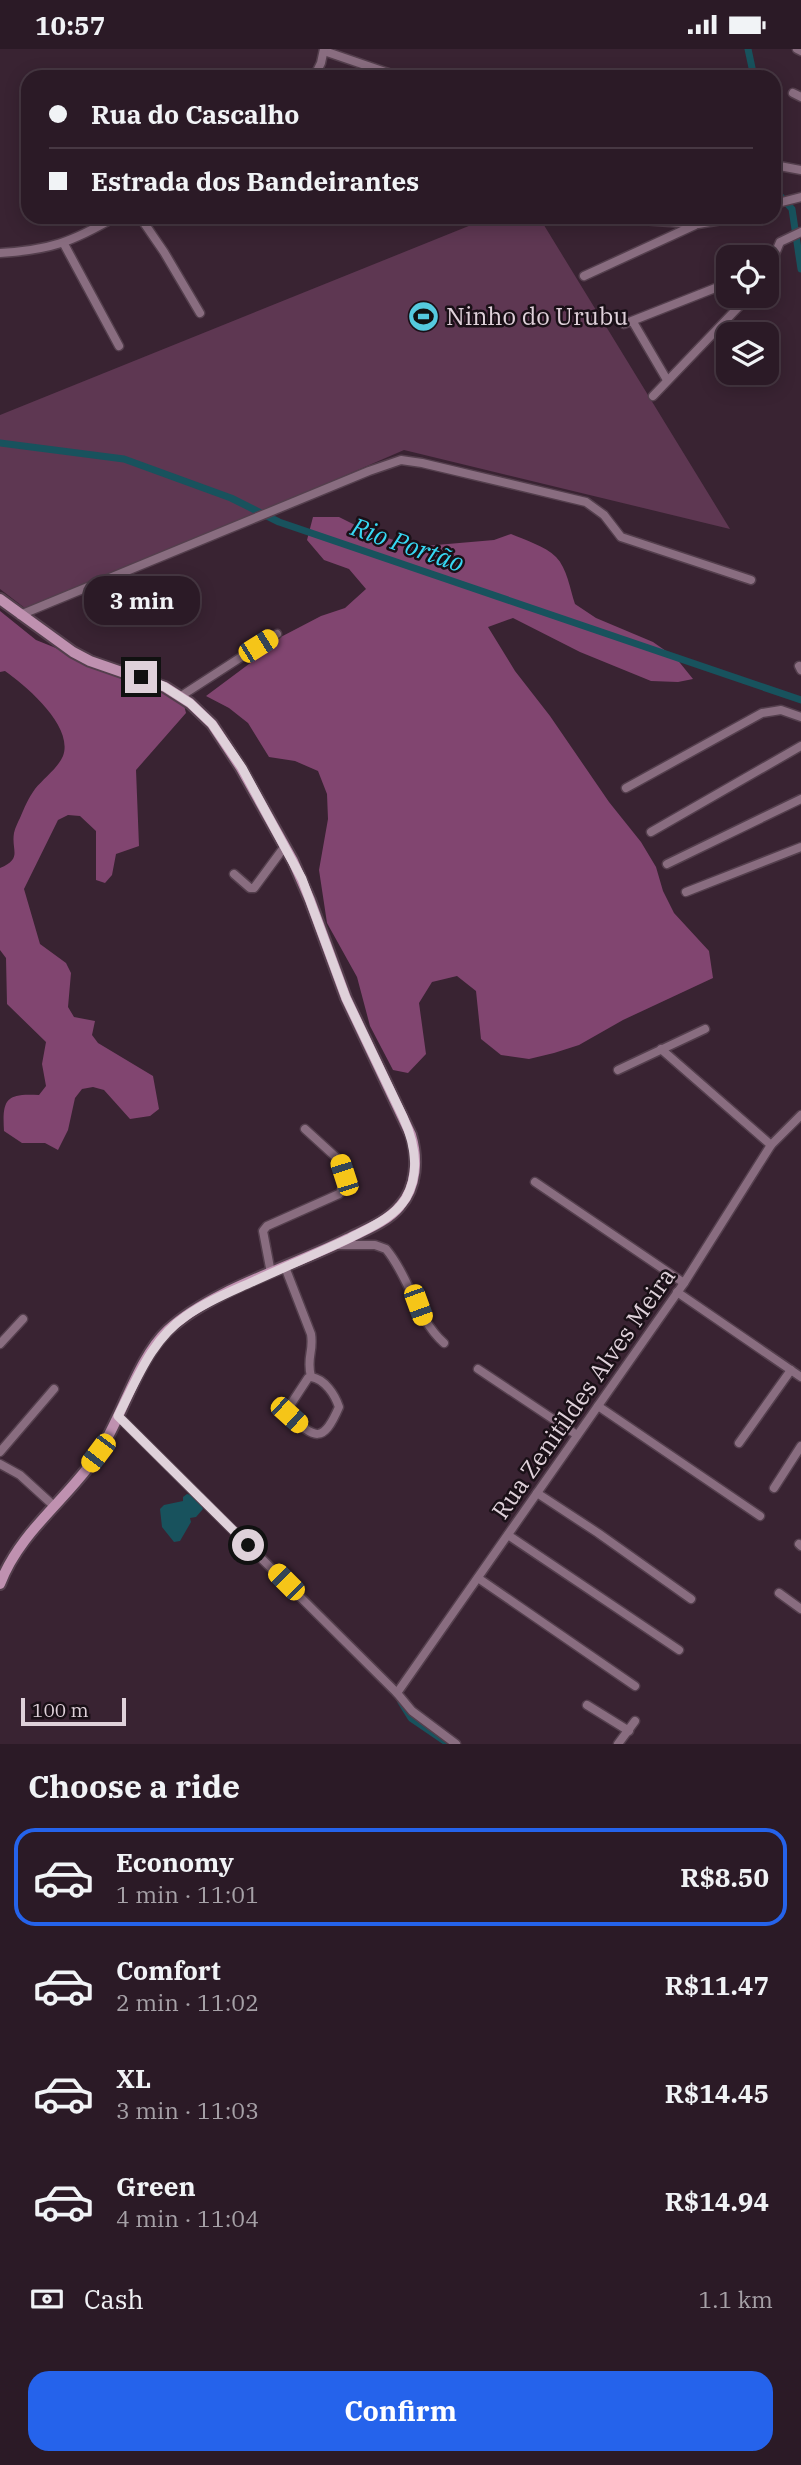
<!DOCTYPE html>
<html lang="en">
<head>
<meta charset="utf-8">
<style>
  :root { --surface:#2b1a26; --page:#372732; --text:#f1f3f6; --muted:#a6a1a7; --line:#473843; --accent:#2563eb }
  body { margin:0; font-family:"IBM Plex Serif",serif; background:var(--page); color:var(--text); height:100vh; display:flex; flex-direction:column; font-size:26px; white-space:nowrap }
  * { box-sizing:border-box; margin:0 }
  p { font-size:23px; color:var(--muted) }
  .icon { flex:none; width:38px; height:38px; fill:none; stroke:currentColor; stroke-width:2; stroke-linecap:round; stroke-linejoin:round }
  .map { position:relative; height:1695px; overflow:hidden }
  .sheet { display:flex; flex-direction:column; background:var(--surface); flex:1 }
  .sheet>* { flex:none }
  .hud { position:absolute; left:21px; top:21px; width:760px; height:154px; border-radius:21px; box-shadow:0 4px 18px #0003,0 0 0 2px var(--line); display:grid; align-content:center; height:154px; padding:0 28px; background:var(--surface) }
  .tools { position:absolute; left:716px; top:196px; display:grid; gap:14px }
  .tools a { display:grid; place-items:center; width:63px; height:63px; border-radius:14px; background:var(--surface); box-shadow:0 4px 18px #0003,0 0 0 2px var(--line); font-size:35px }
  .scale { position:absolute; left:21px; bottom:18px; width:105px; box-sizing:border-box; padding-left:7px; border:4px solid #dfd1da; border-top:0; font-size:19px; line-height:24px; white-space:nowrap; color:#dfd1da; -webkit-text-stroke:5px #1a1017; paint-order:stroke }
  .end { position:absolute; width:32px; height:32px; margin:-16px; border:9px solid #dfd1da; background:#111; box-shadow:0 0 0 4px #111 }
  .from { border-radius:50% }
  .bubble { position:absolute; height:49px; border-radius:21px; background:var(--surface); box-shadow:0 4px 18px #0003,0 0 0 2px var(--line); font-size:23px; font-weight:800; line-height:49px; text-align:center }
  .car { position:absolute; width:21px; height:42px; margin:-21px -10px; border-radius:9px; box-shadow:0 0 5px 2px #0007; background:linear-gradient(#f5c518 24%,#345 0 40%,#f5c518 0 76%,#345 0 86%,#f5c518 0) }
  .hud b { display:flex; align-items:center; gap:24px; height:66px; font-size:26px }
  .hud b+b { border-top:2px solid var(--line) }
  .hud i { width:18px; height:18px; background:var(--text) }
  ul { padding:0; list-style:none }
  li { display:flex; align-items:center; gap:21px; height:98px; margin:0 14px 10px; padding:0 14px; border:4px solid transparent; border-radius:21px }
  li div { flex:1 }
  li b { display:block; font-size:26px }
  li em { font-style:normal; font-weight:800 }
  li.selected { border-color:var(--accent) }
  li>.icon { width:63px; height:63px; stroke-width:1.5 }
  h2 { padding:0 28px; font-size:32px; line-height:84px }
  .pay { display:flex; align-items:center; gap:18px; height:77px; padding:0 28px; font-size:26px }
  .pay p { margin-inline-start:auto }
  .action { display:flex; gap:14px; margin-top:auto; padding:14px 28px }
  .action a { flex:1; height:80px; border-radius:21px; background:var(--accent); color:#fff; font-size:28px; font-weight:800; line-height:80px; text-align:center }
  .status { display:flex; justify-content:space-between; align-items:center; height:49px; padding:0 35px; background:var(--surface); direction:ltr }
  .status svg { height:19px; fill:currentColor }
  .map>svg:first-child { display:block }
</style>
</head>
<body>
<div class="status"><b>10:57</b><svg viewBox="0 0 49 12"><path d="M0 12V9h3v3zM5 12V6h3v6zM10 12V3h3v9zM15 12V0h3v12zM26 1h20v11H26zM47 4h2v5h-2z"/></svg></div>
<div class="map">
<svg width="801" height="1695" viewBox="0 0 801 1695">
  <rect width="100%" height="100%" fill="#392332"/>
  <!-- green -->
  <polygon fill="#5e3752" points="491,168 539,168 730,480 404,401 30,563 0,540 0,366"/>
  <!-- forest -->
  <g fill="#814570">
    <path d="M313,468H339L363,480L413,498L494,491L511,485C525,491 545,497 556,508C567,519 570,540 575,555L596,569L653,593L676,609L693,630L678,633L651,632L580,603L513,569L488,578L515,622L550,667L609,753L641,793L656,818L663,842L674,864L709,902L713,929L623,971L579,996L554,1004L529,1010L501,1006L481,990L476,942L457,927L432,933L419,954L426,1005L408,1024L393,1021L370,977L357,928L327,874L319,821L328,770L327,745L318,722L295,712L269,708L248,674L229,659L206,647L257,609L275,591L321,567L345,559L366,540L349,520L324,511L307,491Z"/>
    <path d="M0,562L36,591L168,644L183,652L186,664L136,721L139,797L116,805L112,826L105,834L96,831V782L80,767L68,766L58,771L24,840L40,895L66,914L71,924L68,958L74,968L95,972L92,986L98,994L153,1027L159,1060L150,1067L130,1070L104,1041L93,1038L82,1040L75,1049L68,1081L58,1101L45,1094H22L4,1082C2,1050 6,1044 39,1046L46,1037L42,1015L46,993L7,955L6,909L0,901V819C23,809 11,802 14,784C15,779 18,773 20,769C24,759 29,748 35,740C43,730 58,719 63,707C74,677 26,637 5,622L0,623Z"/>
  </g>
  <!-- water -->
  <path fill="#18525d" d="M187,1445C196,1447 200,1451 203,1460L196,1468L190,1469L191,1473L180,1492L174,1493L162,1478L160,1460L164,1456L183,1452V1448Z"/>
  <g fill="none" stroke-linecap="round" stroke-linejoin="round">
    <!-- canal -->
    <g stroke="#18525d" stroke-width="7">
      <polyline points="748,0 754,28"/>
      <polyline points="774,140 792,160 801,220"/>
      <polyline points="0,394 124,410 231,449 279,473 801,651"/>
      <polyline points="401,1653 411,1669 449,1695"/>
    </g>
    <defs>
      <g id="minor">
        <polyline points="797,0 801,2"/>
        <polyline points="324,2 400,28"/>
        <polyline points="314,28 321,14 324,0"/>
        <polyline points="793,44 801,48"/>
        <polyline points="774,116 801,121"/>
        <polyline points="774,155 801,148"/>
        <polyline points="140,168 164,203 200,264"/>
        <polyline points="600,168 698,175 739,168"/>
        <polyline points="64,195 119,297"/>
        <path d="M0,204C50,201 72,193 115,168"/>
        <polyline points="766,217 773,210 780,193 801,183"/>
        <polyline points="584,227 695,176"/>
        <polyline points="633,273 667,331"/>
        <polyline points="624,275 728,234"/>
        <polyline points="653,347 749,247"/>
        <polyline points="20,566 369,422 401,411 422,414 586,453 604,466 621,488 751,531"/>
        <polyline points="799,617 801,621"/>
        <polyline points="181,647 277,585"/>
        <polyline points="626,739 762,664 781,661 801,668"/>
        <polyline points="651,783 801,697"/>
        <polyline points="667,815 801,750"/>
        <polyline points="234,825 250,839 254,839 285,797"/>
        <polyline points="686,843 801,798"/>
        <polyline points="661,1000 771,1096"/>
        <polyline points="618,1021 705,980"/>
        <polyline points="535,1133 684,1234"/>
        <path d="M338,1196H375L386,1200C410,1229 416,1269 444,1294"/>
        <path d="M285,1218L311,1285C314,1303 306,1308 311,1328"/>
        <polyline points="271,1224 263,1182 267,1177 339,1145 345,1137 339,1111 305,1080"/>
        <polyline points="677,1243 801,1328"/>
        <polyline points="0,1295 23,1270"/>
        <polyline points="478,1320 577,1386"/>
        <path d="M311,1328C325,1330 335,1346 339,1358C323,1395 315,1390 289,1366V1358L308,1329Z"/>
        <polyline points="598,1357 760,1467"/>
        <polyline points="118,1367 397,1644 412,1662 456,1695"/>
        <polyline points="739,1394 791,1321"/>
        <polyline points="0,1403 54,1340"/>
        <polyline points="0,1415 20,1426 54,1457"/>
        <polyline points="774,1439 801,1397"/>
        <polyline points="537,1444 598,1484 691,1550"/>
        <polyline points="508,1486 679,1601"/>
        <polyline points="799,1495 801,1497"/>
        <polyline points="478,1529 635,1637"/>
        <polyline points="779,1544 801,1560"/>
        <polyline points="397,1644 684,1234 771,1096 801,1066"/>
        <polyline points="587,1656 629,1682"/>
        <polyline points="618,1695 635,1672"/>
      </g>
      <path id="secondary" d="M0,550L73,603L90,612L165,638L190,654L212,675L241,719L293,812L310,851L346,949L411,1086C418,1109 417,1138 400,1157C387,1173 365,1181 347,1190C293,1217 211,1241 168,1281C137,1310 122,1369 98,1405C67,1451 20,1482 0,1535"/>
    </defs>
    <!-- minor casing -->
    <use href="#minor" stroke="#543f4d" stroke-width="11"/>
    <!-- secondary casing -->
    <use href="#secondary" stroke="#543f4d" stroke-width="14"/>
    <!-- minor -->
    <use href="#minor" stroke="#896d80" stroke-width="8"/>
    <!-- secondary -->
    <use href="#secondary" stroke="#bf91b0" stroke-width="10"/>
  </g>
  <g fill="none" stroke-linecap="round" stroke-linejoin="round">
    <!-- route -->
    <path stroke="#dfd1da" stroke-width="9" d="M141,628L165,638L190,654L212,675L242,719L302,830L346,949L403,1068C415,1094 421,1122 406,1149C394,1169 369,1179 350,1189C318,1204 285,1218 252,1233C230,1243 207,1252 186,1267C151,1291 137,1330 118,1367L248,1496"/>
  </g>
  <!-- icons -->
  <defs>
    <symbol id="stadium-disc" viewBox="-11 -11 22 22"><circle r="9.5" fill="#55cadf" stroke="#1a1017"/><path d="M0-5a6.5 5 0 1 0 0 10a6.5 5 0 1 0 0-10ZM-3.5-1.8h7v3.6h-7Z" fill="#111"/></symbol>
  </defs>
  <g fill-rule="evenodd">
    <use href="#stadium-disc" x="406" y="250" width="35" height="35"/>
  </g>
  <g text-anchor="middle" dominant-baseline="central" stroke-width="5" stroke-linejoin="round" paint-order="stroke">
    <!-- poi labels -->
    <g font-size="24" fill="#dfd1da" stroke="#1a1017" text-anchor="start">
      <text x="446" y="267">Ninho do Urubu</text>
    </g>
    <!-- street labels -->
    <g font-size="24" fill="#dfd1da" stroke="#1a1017">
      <text transform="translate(583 1344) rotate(-55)">Rua Zenitildes Alves Meira</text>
    </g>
    <!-- water labels -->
    <g font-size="26" font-style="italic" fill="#36d8f3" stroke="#1a1017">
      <text transform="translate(408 495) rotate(19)">Rio Portão</text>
    </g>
  </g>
</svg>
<div class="tools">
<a><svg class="icon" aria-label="locate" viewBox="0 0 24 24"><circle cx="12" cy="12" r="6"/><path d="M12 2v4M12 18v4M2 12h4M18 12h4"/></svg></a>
<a><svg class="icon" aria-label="layers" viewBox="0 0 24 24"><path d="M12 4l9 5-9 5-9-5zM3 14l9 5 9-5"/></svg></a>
</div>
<div class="scale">100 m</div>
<i class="end from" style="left:248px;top:1496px"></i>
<i class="end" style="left:141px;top:628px"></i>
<div class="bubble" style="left:84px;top:527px;width:116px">3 min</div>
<i class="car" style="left:258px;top:597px;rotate:58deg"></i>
<i class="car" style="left:344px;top:1126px;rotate:342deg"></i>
<i class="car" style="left:418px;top:1256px;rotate:160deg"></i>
<i class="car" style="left:289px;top:1366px;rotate:132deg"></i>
<i class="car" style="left:98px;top:1404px;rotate:217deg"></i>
<i class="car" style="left:286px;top:1533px;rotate:315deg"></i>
<div class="hud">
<b><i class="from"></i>Rua do Cascalho</b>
<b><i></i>Estrada dos Bandeirantes</b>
</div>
</div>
<section class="sheet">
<h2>Choose a ride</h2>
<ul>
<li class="selected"><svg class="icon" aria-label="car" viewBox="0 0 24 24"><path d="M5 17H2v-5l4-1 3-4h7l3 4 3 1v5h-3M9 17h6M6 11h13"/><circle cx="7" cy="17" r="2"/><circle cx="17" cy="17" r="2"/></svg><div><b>Economy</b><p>1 min · 11:01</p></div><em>R$8.50</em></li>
<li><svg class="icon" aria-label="car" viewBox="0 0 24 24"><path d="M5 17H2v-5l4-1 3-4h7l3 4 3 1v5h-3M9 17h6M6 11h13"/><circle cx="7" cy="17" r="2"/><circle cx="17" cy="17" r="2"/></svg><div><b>Comfort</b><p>2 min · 11:02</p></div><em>R$11.47</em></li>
<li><svg class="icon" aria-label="car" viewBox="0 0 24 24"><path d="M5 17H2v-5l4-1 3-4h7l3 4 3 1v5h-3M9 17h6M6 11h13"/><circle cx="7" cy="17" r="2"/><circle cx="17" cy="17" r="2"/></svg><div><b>XL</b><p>3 min · 11:03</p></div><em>R$14.45</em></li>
<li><svg class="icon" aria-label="car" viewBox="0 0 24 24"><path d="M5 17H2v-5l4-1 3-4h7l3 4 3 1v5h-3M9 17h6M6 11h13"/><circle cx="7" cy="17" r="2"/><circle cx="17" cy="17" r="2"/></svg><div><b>Green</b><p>4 min · 11:04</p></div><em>R$14.94</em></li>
</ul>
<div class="pay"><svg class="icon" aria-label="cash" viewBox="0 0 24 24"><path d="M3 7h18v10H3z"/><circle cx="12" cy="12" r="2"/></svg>Cash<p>1.1 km</p></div>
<div class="action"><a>Confirm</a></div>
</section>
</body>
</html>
